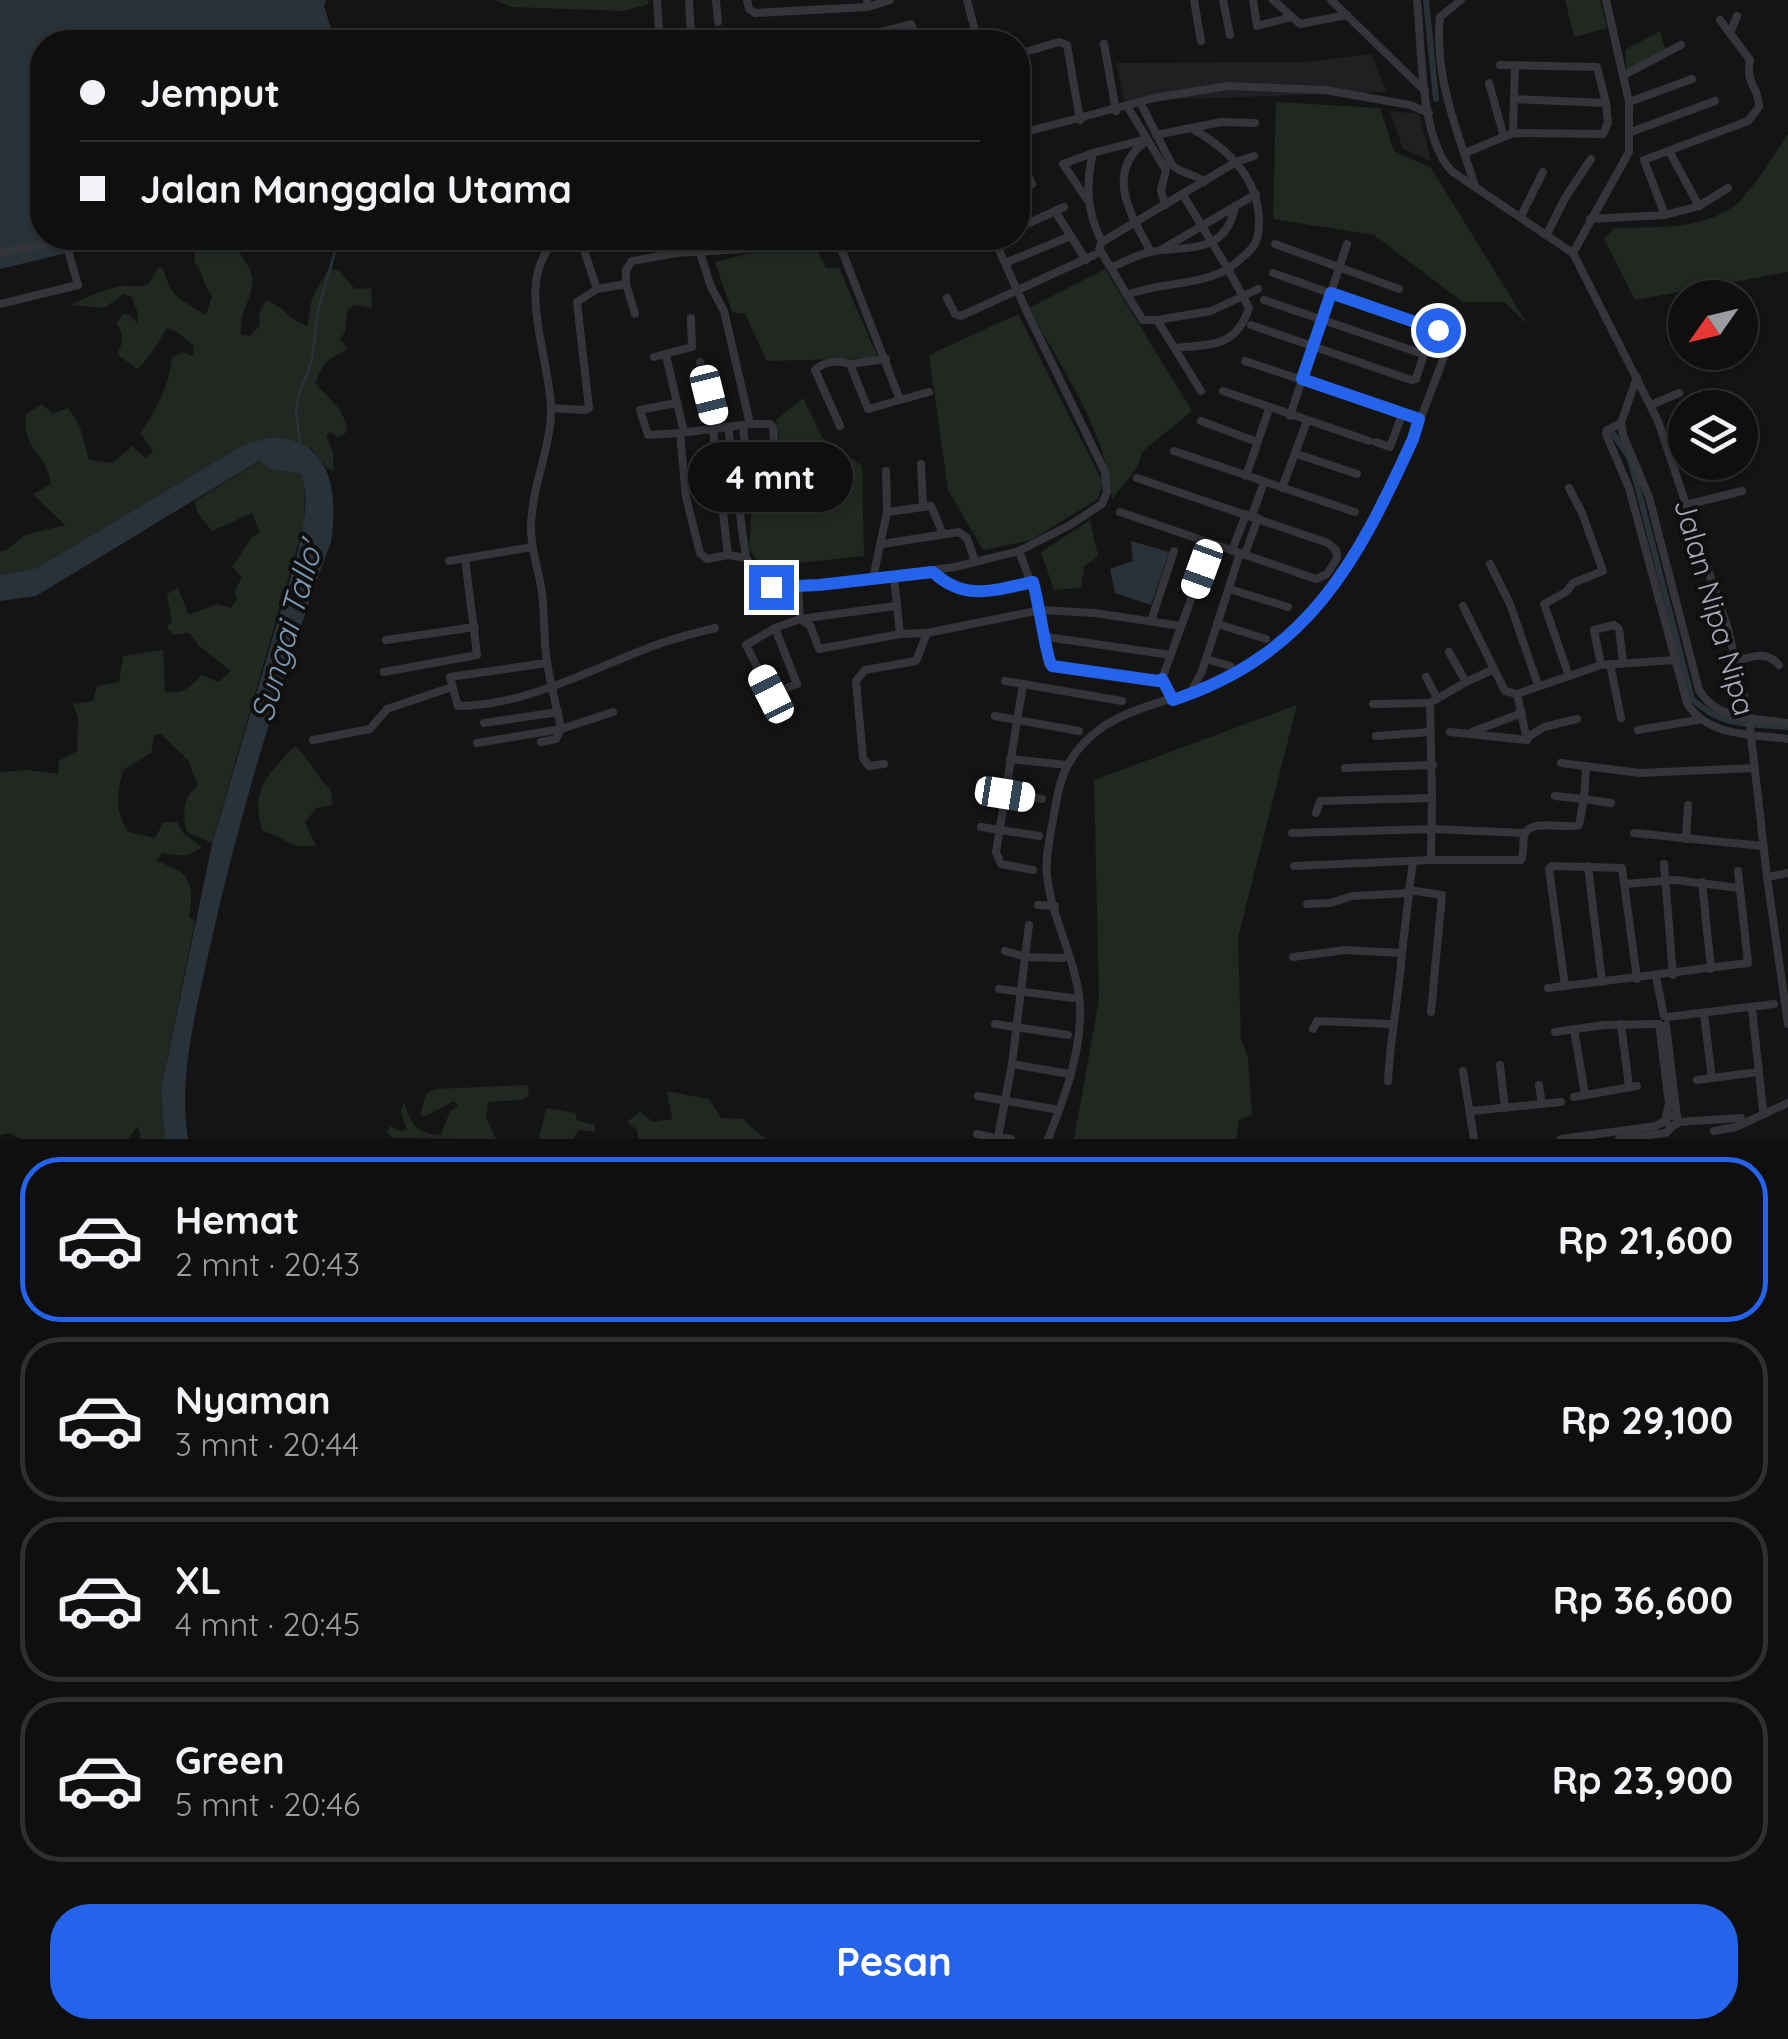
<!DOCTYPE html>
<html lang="id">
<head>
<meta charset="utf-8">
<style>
  :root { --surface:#0f0f10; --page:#1d1d1e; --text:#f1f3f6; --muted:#9b9c9f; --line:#2f2f30; --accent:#2563eb }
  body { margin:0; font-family:Quicksand,sans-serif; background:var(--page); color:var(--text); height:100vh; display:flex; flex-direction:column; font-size:38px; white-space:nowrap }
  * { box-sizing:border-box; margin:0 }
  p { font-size:32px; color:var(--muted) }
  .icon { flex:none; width:55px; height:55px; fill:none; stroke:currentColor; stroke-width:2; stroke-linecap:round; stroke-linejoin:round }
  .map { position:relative; height:1139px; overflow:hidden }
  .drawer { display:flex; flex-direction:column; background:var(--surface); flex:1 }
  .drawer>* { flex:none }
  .banner { position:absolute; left:30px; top:30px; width:1000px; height:220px; border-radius:40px; box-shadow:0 2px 8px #0004,0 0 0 2px var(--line); display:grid; align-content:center; height:220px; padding:0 50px; background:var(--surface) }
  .needle { width:65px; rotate:236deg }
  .tools { position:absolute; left:1668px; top:280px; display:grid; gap:20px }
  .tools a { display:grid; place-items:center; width:90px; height:90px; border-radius:50%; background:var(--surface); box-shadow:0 2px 8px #0004,0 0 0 2px var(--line); font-size:50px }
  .end { position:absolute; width:45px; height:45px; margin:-22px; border:12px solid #2563eb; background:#fff; box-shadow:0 0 0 5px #fff }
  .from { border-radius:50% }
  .bubble { position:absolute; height:70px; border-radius:35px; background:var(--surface); box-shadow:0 2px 8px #0004,0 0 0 2px var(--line); font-size:32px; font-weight:800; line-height:70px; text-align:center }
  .car { position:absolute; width:30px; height:60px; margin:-30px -15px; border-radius:12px; box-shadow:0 0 8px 2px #0007; background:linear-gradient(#fff 24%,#345 0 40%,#fff 0 76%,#345 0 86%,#fff 0) }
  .banner b { display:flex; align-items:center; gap:35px; height:95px; font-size:38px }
  .banner b+b { border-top:2px solid var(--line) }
  .banner i { width:25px; height:25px; background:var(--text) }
  ul { padding:18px 0 0; list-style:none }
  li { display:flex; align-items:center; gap:30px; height:165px; margin:0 20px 15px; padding:0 30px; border:5px solid var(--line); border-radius:40px }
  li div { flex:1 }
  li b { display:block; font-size:38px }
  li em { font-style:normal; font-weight:800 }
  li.selected { border-color:var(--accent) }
  li>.icon { width:90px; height:90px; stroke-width:1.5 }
  .action { display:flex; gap:20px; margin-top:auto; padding:20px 50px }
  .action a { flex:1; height:115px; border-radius:40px; background:var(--accent); color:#fff; font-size:40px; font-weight:800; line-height:115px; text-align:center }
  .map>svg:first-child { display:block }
</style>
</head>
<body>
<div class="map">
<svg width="1788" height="1139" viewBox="0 0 1788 1139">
  <rect width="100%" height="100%" fill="#141415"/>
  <!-- built -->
  <g fill="#202022">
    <polygon points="1371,54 1387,92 1124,101 1116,63 1306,62"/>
    <polygon points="1390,111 1419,114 1431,161 1403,149"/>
  </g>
  <!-- green -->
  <g fill="#202821">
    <polygon points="495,0 648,0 649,4 624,11 512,7"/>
    <polygon points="1565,0 1600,0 1607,28 1574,37"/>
    <polygon points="1660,31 1666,52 1627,70 1625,50"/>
    <polygon points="1276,102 1380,108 1394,151 1431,168 1528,325 1504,302 1463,302 1374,235 1273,219"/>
    <path d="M1788,134V272L1635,300L1604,239L1614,228C1652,227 1696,230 1730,209C1748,198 1776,152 1788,134Z"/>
    <polygon points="811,238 826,268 839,268 878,358 767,361 745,314 732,312 715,262"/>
    <path d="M231,241C240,254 255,270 252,286C249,305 239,313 241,335L250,336L260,325L259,314L266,300C282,305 290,321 307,326L312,298L329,268L339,271L355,289L371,288L372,308L355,305L348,309L345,332L340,339L348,349C329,358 321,363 316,384C331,400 345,409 347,432L338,437L330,432L326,436L333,452V471L326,467L312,449L243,445L37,568L0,575V552L8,549L25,535L65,525L33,494L51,484C46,450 22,452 26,414L42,404L53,414L68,408L80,427L89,460L113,463L132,446L146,458L153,451L140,433C156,411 169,386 172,358L182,352L193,356L194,346L177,332L167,328C158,342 149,359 137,369L117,354C124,341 124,334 116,323L123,314L130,315L137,323L138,314L132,297L124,294L104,308L71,305C87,297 104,289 122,286C132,285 139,288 149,284L158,267L163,268C171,298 180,299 206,315L212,296C203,285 203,271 194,261L195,252Z"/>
    <path d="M1105,269L1192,411L1142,452L1137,468L1112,499C1107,431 1061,368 1029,308Z"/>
    <polygon points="1018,314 1103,483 1098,499 1031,540 983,550 948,490 929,355"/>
    <polygon points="803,398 822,437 862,466 864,556 762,567 749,549 752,497 785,471 776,420"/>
    <path d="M261,460L269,469L301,474L305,484L304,524L212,843L186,831C183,813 182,797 198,786L188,760L161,734L154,735L151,753L123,770C117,795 114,809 128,832L155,838L164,822H177L184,834L202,847C189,858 179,856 162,853L156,861C190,872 195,882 189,917L195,921L161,1090L165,1139H141L138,1126L128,1139H21L9,1133L0,1135V772L28,770L58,774L59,761L77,751L78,717L73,704L93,701L97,686L119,682L123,656L163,650L165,691C182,696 190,687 201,675L219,682L231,671L199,646L189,633L173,635L167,627L172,621L167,594L178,588L189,615L217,604L231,608L237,599L235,591L242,577L232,567L252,537L260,532L252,513L212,531L197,512L195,501Z"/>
    <polygon points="1090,520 1098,556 1084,567 1081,588 1054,590 1041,552"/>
    <polygon points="1297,705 1238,937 1241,1039 1248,1057 1252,1115 1239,1120 1236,1139 1074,1139 1099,1000 1094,780"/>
    <path d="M295,746C311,760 314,775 330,788L333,805L316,808L305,823L316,846H297L262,830C250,789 268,774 295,746Z"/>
    <path d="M527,1085L529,1095L522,1100L488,1102L486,1117L496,1139L392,1138L387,1131L391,1126L400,1131L407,1130L401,1112L404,1102C411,1125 417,1134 441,1135L450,1111L458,1106L454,1101L425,1117L420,1116L426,1094L435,1089Z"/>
    <polygon points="667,1091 709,1099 721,1118 743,1119 765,1139 639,1139 637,1130 627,1122 640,1112 653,1122 672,1119"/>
    <polygon points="546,1108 576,1113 576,1120 595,1125 595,1132 579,1130 572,1139 539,1139"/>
  </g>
  <!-- water -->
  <g fill="#2a3239">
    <polygon points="0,0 326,0 324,6 335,42 42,42 42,238 129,238 0,269"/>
    <path d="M268,438C331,435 339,492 331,542C281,676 240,811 209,951C196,1011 178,1076 188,1139H165L161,1090L212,844L296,559C302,532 311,500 301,474L269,469L260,460L36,596L0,601V575L37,568L243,445Z"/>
    <polygon points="1131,541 1169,552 1151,605 1115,593 1110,569 1133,561"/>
  </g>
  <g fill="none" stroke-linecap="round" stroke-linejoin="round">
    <!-- stream -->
    <polyline stroke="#2a3239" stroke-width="2.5" points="300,442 296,412 299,395 312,360 318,310 339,238"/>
    <!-- canal -->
    <g stroke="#2a3239" stroke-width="6">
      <polyline points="1426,0 1436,99"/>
      <path d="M1612,432L1629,457L1639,492L1692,699C1724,728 1746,723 1788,727"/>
    </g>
    <!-- minor -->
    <g stroke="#34353a" stroke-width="8">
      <polyline points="657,0 659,29"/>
      <polyline points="689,0 691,35"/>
      <polyline points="716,0 718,22"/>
      <polyline points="747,0 749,9 755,13 868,7 867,0"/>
      <polyline points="967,0 978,42"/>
      <polyline points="1194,0 1201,41"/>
      <polyline points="1223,0 1230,35"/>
      <polyline points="1253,0 1257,26 1292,17"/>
      <polyline points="1273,0 1300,24 1347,15"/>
      <polyline points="1331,0 1425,91"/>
      <path d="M1417,0C1422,44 1419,143 1454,173L1573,253L1658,421L1728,629L1749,718L1767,877L1788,1024"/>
      <path d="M1461,0L1440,17C1434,77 1457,130 1475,186"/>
      <polyline points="868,7 890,0"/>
      <polyline points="1730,33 1737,16"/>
      <polyline points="844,42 911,24 919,42"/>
      <polyline points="1104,44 1116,111"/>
      <polyline points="1018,54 1059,42 1067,45 1080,120"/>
      <polyline points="1500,65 1597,67 1606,103 1514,99"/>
      <polyline points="1624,75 1681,45"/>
      <polyline points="1489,83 1504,137"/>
      <path d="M1140,102L1172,165C1181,174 1194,173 1204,182"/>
      <polyline points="1629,102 1692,79"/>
      <polyline points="1127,106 1166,170 1161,190 1165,205"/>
      <polyline points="1631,132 1715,101"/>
      <polyline points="1513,133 1515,65"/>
      <polyline points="1018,134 1154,98 1227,86 1325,90 1410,105 1429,113"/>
      <polyline points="1156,135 1221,122 1255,123"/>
      <path d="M1146,141C1103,173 1132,217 1151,252"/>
      <polyline points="1669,151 1699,206 1728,188"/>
      <polyline points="1465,153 1513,133 1603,134 1608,123 1606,103"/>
      <polyline points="1018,194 1032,184 1021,159"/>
      <polyline points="1088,201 1063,164 1093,153"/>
      <polyline points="1055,211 1086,260"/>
      <path d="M1665,215L1644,160L1748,121L1759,107C1759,85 1745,86 1750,60L1720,20"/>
      <polyline points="1521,216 1543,172"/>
      <polyline points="1590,219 1665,215 1699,206"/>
      <polyline points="1018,228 1064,207"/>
      <polyline points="1547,234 1565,198 1591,159"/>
      <polyline points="580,238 597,289"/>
      <path d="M837,238L900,400L868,409L850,364C839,360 824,361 815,370L840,426"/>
      <polyline points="914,238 925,238"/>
      <path d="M1102,242C1087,212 1085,186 1093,153L1146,139"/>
      <polyline points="1275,244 1399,289"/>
      <polyline points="1161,250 1256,194"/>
      <polyline points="0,253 65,240 78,285 0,304"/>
      <polyline points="700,253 711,287 724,311 750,424 770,424 773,427 777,471 748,476"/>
      <polyline points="1573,253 1629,152 1629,102 1606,0"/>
      <polyline points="1005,263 1071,236"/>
      <polyline points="1111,268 1099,249 1102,242 1236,162 1254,156"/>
      <polyline points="1273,273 1438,331"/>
      <polyline points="626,284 635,314"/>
      <path d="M1127,295L1111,268C1123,262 1136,255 1150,252C1186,245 1226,256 1235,206"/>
      <polyline points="947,298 955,314 961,316 1094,255"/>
      <path d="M1157,320H1143L1127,295C1160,282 1197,286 1228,269L1183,195"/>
      <polyline points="1251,325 1411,380 1416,379 1423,357 1420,353 1264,300"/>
      <path d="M1175,348C1211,344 1236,348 1249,308L1228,269C1236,263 1245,256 1252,248C1259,239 1259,230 1259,218C1257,176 1227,148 1191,128"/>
      <polyline points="666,356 684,432"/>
      <polyline points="654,357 692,347 691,318"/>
      <polyline points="1245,361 1419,419"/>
      <polyline points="700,362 718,429"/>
      <polyline points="850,364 886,359"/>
      <path d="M1637,377L1621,423L1623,435L1649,497L1699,690C1717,721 1755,718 1788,723"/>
      <polyline points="1201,391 1157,320 1211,311 1258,289"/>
      <polyline points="1223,391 1369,441"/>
      <polyline points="900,400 929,392"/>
      <polyline points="676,403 640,410 648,435 680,433 686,497 700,553 707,559 728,555 746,558 765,587 819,585 955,567 1019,551 1070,525 1102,504 1107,492 1105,472 1026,310 999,250 997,238"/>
      <polyline points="1651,405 1679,393"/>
      <polyline points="551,408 585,410 589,408 577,302 597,289 626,284 626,270 632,261 677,253 759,248 798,238"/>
      <polyline points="1290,416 1347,244"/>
      <polyline points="1201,421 1257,442"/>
      <path d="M1621,423L1607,430L1606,434L1629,488L1687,703C1707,737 1752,734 1788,739"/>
      <polyline points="743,425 749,485"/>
      <polyline points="728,427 746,558"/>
      <polyline points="713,429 728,555"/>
      <polyline points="680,433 750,424"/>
      <polyline points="1376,442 1390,447 1400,420"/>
      <polyline points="1174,451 1355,512"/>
      <polyline points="1297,454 1357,474"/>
      <polyline points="921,464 923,507"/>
      <polyline points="1246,476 1269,409"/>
      <polyline points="1282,488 1307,421"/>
      <polyline points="1686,505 1742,491"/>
      <polyline points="887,512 931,506 943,534"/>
      <polyline points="1120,512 1316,579 1327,574 1337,558 1336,550 1328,543 1137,478"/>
      <polyline points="1252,516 1264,482"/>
      <polyline points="882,544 959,532 967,538 975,561"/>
      <polyline points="1019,551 1041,610 1048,664 1158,681 1162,679"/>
      <polyline points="1232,551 1246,514"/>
      <polyline points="1245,554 1258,518"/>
      <polyline points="449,561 532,547"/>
      <polyline points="1490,564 1510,604 1538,685"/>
      <path d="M933,571C963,601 996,589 1033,582"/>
      <polyline points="894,577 900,634"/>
      <polyline points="873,578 887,512 886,471"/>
      <polyline points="798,587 800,619"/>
      <polyline points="1229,589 1288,607"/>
      <polyline points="1463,606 1494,669"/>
      <polyline points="800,619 810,625 819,649 900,634 927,633 1041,610 1095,613 1181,626"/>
      <polyline points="1151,621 1174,551"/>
      <polyline points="1218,624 1266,639"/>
      <polygon points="775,628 797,684 771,694 746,645"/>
      <polyline points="775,628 800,619 895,606"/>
      <polyline points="1047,637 1171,655"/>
      <polyline points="386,640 475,627"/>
      <polyline points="1449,652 1466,682 1494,669 1505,691 1517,694"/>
      <polyline points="1206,659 1230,666"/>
      <path d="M1736,661C1752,657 1766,650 1779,665"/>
      <path d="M547,663L450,677L458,706C526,706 593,668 656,645C675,638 695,633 715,628"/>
      <polyline points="1610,664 1621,718"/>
      <polyline points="1601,665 1594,630 1614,625 1619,629 1623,662"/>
      <polyline points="384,672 477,655 465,558"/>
      <polyline points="1569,676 1544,604 1566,592 1573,583 1603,571 1582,513 1569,488"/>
      <polyline points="1426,677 1437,698"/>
      <polyline points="1162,679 1202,569"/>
      <polyline points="1005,681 1122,701"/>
      <polyline points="1023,684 996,852 1001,864 1033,870"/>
      <polyline points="1192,690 1202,671 1240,553"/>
      <polyline points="1517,694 1601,665 1675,660"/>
      <polyline points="1373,704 1430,703"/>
      <polyline points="995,716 1079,731"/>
      <polyline points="484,723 558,712"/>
      <polyline points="1638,730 1698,720"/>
      <polyline points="1450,732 1527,740 1517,694"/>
      <polyline points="1472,732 1522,713"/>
      <polyline points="1376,736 1430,732"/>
      <polyline points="1528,737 1544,727 1577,719"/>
      <polyline points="313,740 370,729 387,709 452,687"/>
      <polyline points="541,742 556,739 561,729 613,712"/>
      <path d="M477,743L561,729C557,707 550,684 547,661C543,639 545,615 542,593C539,570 530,548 531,525C532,486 550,450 551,412C552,361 510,273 560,238"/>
      <polyline points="1010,759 1067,765"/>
      <polyline points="1561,763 1640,773 1755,768"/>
      <polyline points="884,764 869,766 863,758 856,681 865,670 916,661 927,633"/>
      <polyline points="1345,768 1433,765"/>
      <polyline points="1586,768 1584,799 1611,803"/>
      <polyline points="984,790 1042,799"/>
      <polyline points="1432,798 1430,703 1466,682"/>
      <polyline points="1316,813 1320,801 1432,798 1431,860"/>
      <polyline points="981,827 1039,836"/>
      <polyline points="1292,833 1433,829 1524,833"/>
      <polyline points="1634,833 1763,846"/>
      <polyline points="1686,839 1688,805"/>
      <polyline points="1664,864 1673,975"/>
      <path d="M1294,866L1431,860H1521C1525,852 1522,845 1524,836C1529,817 1566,830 1579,825L1584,799L1555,796"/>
      <polyline points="1588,866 1602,982"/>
      <polyline points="1767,877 1788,873"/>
      <polyline points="1702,882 1711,969"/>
      <polyline points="1625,884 1675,880 1739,888"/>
      <polyline points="1409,890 1442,895 1431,1012"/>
      <polyline points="1409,893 1413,861"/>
      <polyline points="1038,905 1055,906"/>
      <polyline points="1029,925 1012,1064 1070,1074"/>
      <polyline points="1005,951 1026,957 1063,958"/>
      <polyline points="1293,957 1345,950 1402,953 1409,893 1352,896 1330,903 1307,904"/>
      <polyline points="1656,977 1664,1016"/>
      <polyline points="1565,986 1549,869 1552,866 1622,868 1637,979"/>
      <polyline points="1548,988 1748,963 1738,871"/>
      <polyline points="999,989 1073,998"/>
      <polyline points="1752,1008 1763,1110"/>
      <polyline points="1704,1014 1712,1078"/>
      <polyline points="1667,1017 1774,1004"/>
      <polyline points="995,1024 1068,1035"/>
      <polyline points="1621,1024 1629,1087"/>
      <polyline points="1659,1024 1669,1104 1665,1121 1670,1126 1677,1124 1677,1117 1668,1115"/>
      <polyline points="1666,1025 1677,1117"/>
      <polyline points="1313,1029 1317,1021 1392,1024"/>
      <polyline points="1574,1029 1585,1095"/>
      <polyline points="1555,1032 1604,1025 1659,1024"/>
      <polyline points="1500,1065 1505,1108"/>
      <polyline points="1463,1071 1474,1139"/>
      <polyline points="1697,1080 1758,1072"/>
      <path d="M1388,1081C1390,1038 1399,996 1402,953"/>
      <polyline points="1539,1085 1542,1104"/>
      <polyline points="978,1096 1054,1109"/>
      <polyline points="1574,1097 1637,1086"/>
      <polyline points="1471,1111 1561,1102"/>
      <polyline points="1678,1122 1741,1118"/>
      <polyline points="1714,1131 1736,1127 1788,1103"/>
      <polyline points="977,1134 998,1139"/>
      <polyline points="1011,1139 998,1137 1012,1064"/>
      <path d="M1048,1139C1064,1099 1082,1051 1080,1007C1078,961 1051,920 1047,874C1045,855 1051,833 1054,814C1057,797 1060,778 1069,763C1107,698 1186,706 1245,669C1364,593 1408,452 1455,327"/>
      <polyline points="1561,1139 1656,1126 1665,1121"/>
      <polyline points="1619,1139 1666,1133 1673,1126"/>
    </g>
  </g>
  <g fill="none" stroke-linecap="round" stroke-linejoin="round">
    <!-- route -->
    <path stroke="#2563eb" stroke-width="12" d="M771,587L819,585L933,572C965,602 994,590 1033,582C1038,599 1047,660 1052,666L1158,681L1162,679L1173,700C1309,655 1357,562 1413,439L1419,419L1302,379L1331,293L1438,330"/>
  </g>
  <g text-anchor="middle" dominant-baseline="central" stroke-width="8" stroke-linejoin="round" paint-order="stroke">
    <!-- street labels -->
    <g font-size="30" fill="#a5aab6" stroke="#0f0f10">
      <text transform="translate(1715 607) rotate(74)">Jalan Nipa Nipa</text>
    </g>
    <!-- water labels -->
    <g font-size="32" font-style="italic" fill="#7b97b1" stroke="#0f0f10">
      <text transform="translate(286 631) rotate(-74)">Sungai Tallo'</text>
    </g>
  </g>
</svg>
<div class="tools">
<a><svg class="needle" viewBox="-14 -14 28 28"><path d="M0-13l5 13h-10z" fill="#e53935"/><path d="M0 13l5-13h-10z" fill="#9b9c9f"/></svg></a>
<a><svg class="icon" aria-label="layers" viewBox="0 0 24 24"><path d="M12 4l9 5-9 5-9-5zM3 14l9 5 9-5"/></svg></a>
</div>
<i class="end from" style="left:1438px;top:330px"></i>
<i class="end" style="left:771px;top:587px"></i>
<div class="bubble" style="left:688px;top:442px;width:165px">4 mnt</div>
<i class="car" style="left:709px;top:395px;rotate:166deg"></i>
<i class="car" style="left:1202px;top:569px;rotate:200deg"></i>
<i class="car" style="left:771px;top:694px;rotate:333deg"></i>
<i class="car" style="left:1005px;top:794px;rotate:99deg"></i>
<div class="banner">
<b><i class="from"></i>Jemput</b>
<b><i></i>Jalan Manggala Utama</b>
</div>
</div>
<section class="drawer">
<ul>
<li class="selected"><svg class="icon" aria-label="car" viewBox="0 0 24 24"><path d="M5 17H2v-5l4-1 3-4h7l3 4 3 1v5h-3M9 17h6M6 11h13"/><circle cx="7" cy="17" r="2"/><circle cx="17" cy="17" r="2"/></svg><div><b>Hemat</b><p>2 mnt · 20:43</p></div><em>Rp 21,600</em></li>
<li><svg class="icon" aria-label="car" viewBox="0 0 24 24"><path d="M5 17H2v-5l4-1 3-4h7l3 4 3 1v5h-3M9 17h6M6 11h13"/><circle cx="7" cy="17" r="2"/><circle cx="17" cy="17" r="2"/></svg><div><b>Nyaman</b><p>3 mnt · 20:44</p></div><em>Rp 29,100</em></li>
<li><svg class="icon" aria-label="car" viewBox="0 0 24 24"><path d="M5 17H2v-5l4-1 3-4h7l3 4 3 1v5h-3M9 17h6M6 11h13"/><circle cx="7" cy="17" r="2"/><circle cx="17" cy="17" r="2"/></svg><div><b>XL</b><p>4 mnt · 20:45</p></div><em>Rp 36,600</em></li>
<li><svg class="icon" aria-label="car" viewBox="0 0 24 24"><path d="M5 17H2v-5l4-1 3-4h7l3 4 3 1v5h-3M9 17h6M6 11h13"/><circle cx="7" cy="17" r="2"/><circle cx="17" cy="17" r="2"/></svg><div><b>Green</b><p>5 mnt · 20:46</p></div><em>Rp 23,900</em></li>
</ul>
<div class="action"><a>Pesan</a></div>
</section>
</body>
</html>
